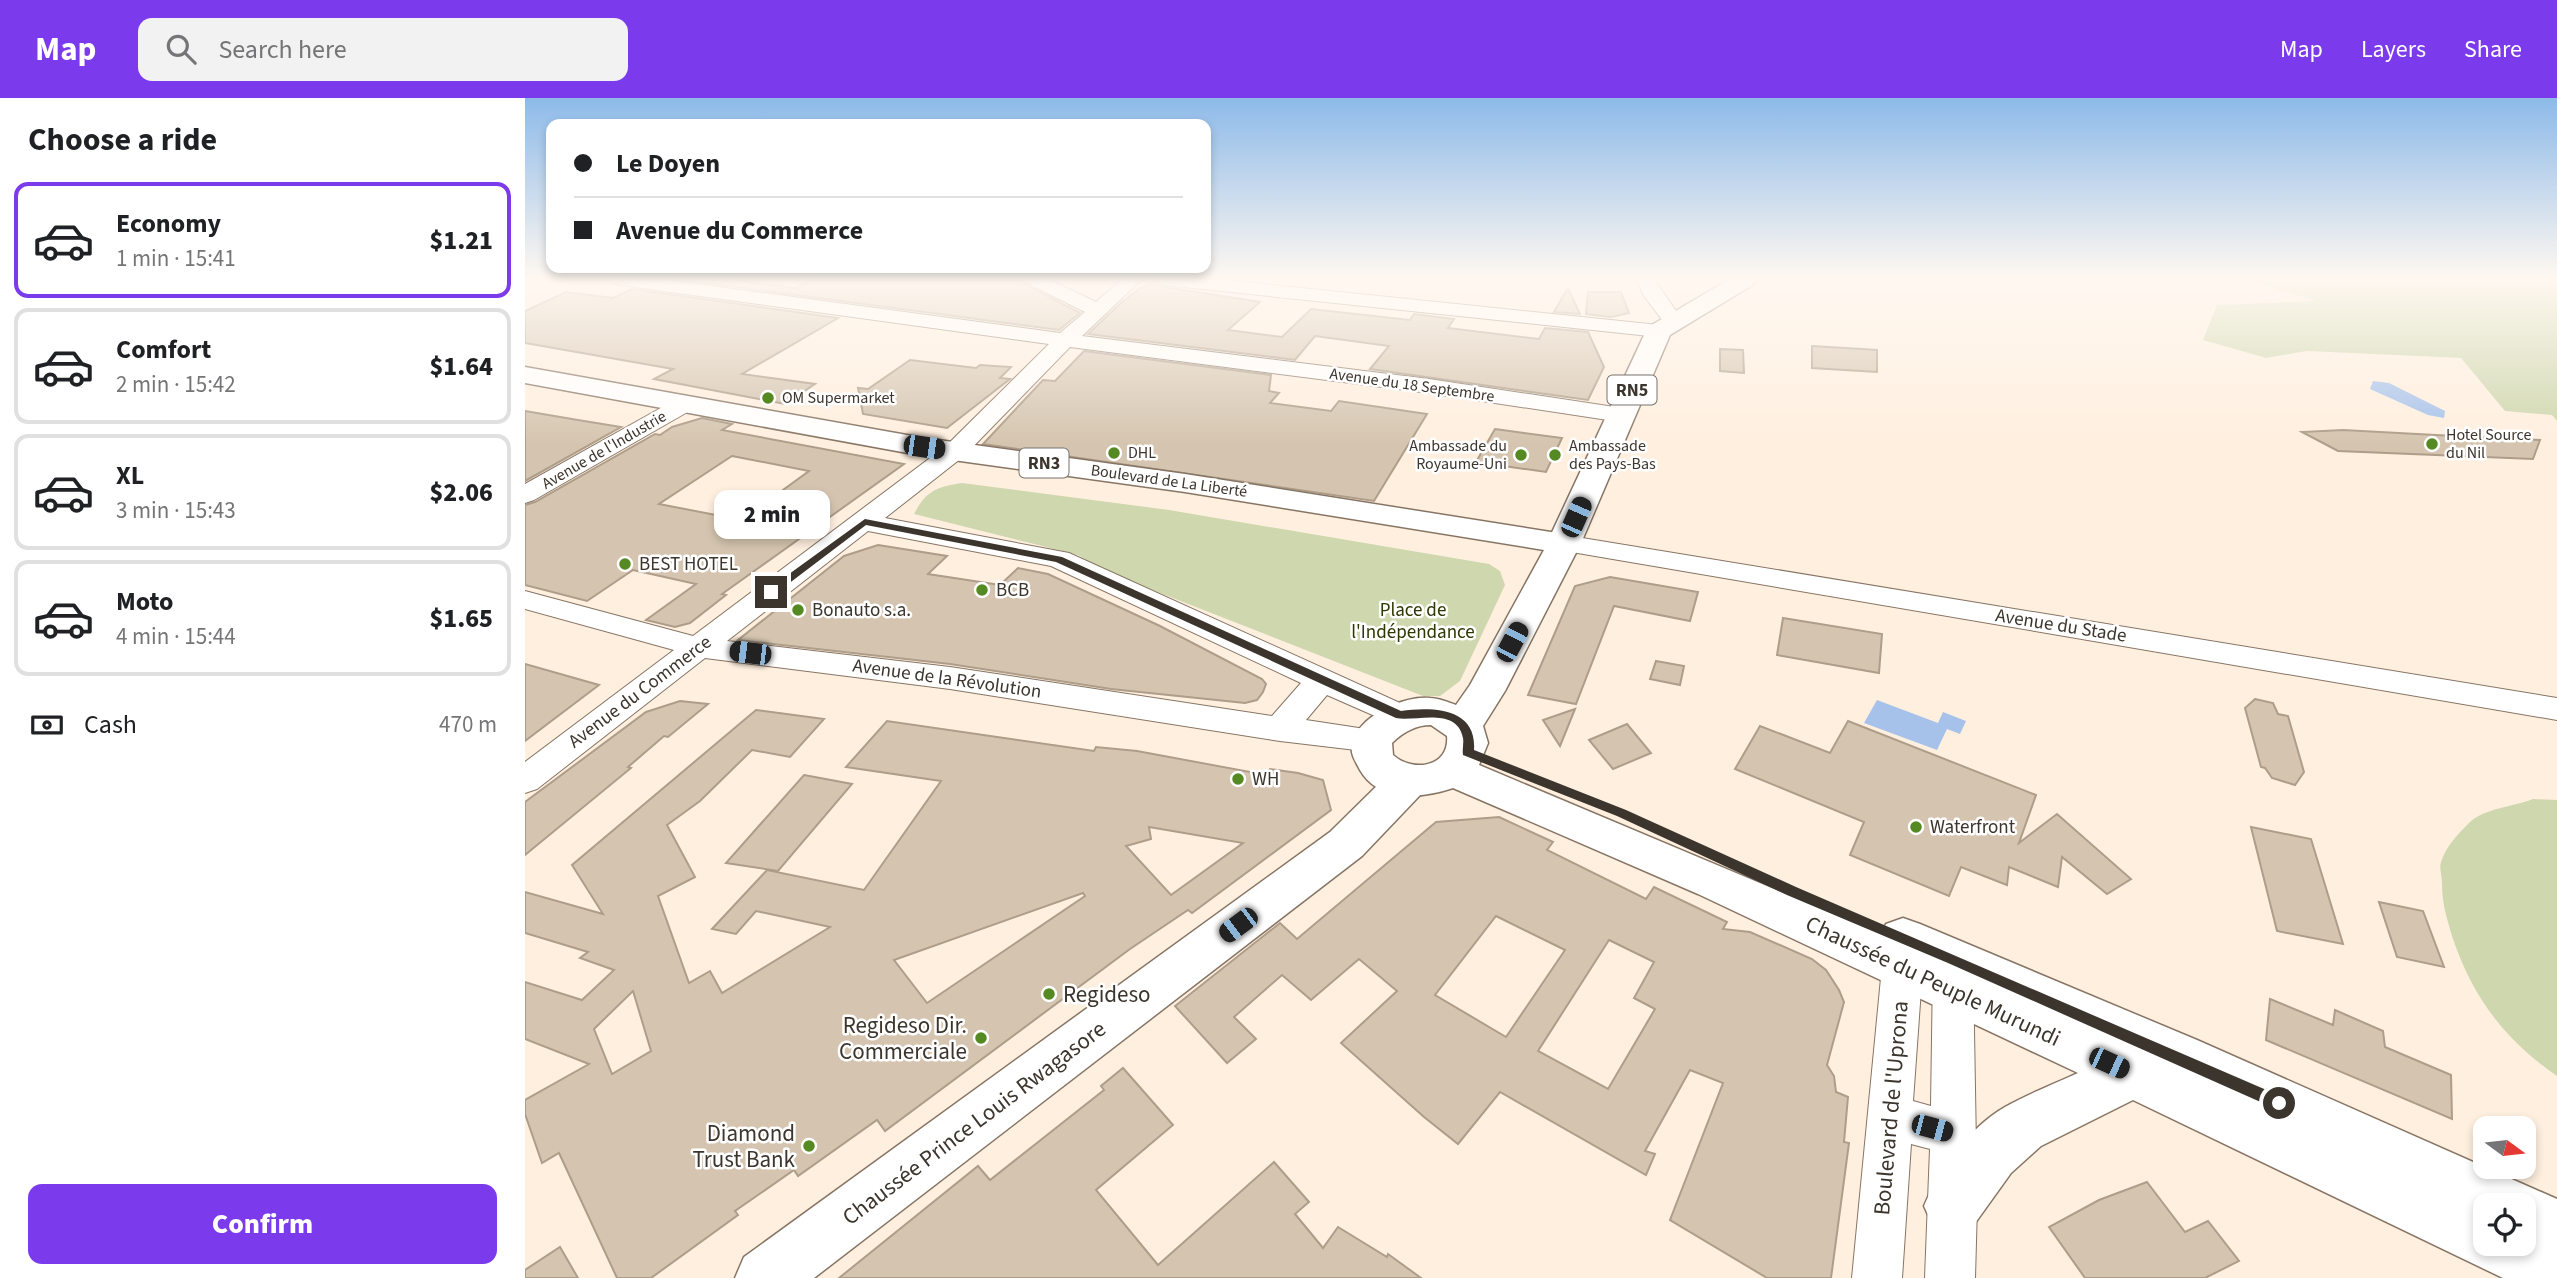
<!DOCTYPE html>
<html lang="en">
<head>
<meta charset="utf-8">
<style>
  :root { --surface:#fff; --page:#f2f2f2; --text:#202124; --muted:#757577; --line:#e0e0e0; --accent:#7c3aed }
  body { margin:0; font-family:"Source Sans 3",sans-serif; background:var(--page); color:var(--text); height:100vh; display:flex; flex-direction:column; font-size:26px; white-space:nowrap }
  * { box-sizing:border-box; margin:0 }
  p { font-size:23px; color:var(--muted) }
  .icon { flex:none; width:38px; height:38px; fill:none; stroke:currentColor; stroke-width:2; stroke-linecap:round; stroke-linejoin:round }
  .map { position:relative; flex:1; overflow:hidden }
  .side { display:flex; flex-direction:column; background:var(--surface); width:525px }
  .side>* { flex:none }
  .banner { position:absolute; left:21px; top:21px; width:665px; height:154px; border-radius:14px; box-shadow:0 4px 10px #0003; display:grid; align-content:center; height:154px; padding:0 28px; background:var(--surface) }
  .needle { width:46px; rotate:105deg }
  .tools { position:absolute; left:1948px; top:1018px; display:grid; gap:14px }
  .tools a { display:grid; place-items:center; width:63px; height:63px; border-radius:14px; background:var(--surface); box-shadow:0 4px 10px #0003; font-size:35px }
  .end { position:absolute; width:32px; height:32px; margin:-16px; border:9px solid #3c352d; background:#fff; box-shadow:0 0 0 4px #fff }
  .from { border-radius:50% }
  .bubble { position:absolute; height:49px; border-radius:14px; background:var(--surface); box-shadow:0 4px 10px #0003; font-size:23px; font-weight:800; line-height:49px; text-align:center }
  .car { position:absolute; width:21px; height:42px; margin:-21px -10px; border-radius:9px; box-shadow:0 0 5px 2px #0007; background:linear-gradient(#222 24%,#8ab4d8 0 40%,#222 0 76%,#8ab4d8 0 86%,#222 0) }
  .banner b { display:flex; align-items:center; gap:24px; height:66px; font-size:26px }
  .banner b+b { border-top:2px solid var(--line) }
  .banner i { width:18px; height:18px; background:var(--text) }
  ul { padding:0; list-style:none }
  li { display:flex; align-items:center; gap:21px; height:116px; margin:0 14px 10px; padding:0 14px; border:4px solid var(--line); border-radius:14px }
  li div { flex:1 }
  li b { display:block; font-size:26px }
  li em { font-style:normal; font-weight:800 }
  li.on { border-color:var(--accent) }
  li>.icon { width:63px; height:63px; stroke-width:1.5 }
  h2 { padding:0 28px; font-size:32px; line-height:84px }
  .pay { display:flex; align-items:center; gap:18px; height:77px; padding:0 28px; font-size:26px }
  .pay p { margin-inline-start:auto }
  .cta { display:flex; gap:14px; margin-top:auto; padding:14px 28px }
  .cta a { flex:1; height:80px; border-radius:14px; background:var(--accent); color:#fff; font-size:28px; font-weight:800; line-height:80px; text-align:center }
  header { display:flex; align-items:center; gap:42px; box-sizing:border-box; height:98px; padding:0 35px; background:var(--accent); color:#fff }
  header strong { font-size:33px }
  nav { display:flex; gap:38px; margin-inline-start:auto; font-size:24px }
  .search { width:490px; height:63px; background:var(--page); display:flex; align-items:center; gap:18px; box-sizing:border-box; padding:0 24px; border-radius:14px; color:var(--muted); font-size:26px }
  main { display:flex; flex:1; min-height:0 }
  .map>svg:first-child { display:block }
</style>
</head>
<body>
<header>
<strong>Map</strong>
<div class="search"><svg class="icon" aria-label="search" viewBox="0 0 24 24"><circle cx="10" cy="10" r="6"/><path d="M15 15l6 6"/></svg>Search here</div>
<nav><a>Map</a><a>Layers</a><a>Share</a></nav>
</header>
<main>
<section class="side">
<h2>Choose a ride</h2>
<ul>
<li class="on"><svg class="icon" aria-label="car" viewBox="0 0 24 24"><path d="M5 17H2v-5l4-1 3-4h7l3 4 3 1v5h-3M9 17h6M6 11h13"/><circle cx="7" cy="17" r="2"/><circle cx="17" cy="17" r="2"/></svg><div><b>Economy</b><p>1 min · 15:41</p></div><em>$1.21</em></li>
<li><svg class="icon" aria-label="car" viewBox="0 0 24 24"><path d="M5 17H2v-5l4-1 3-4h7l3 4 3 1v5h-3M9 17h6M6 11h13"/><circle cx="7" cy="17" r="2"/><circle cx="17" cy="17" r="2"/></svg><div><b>Comfort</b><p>2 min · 15:42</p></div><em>$1.64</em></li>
<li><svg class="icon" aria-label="car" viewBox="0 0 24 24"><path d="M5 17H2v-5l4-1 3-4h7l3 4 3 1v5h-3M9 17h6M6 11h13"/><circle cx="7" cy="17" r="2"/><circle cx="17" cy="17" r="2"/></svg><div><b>XL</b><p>3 min · 15:43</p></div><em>$2.06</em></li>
<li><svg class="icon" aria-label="car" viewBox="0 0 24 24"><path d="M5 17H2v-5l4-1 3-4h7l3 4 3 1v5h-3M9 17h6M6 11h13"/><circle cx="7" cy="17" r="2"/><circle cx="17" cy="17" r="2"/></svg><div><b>Moto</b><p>4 min · 15:44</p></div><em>$1.65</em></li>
</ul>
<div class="pay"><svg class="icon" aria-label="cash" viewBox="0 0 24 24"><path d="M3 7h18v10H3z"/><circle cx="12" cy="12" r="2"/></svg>Cash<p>470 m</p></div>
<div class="cta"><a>Confirm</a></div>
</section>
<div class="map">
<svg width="2032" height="1180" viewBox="0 0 2032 1180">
  <rect width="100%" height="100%" fill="#ffefdf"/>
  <!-- green -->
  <g fill="#ced7ae">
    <polygon points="1719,181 2032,181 2032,323 2027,317 1980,313 1936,260 1782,253 1741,260 1678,242 1692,207 1791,203"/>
    <path d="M437,385L644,412L964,466L975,473L980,487L935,583L915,598H898L584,475L553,457L389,416C401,393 411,389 437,385Z"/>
    <path d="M2008,701L2032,702V978C1981,943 1948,900 1928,841C1922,821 1917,806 1917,785C1917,777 1914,770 1916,764C1921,748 1933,736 1944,725C1959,710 1988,709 2008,701Z"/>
  </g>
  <!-- water -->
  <g fill="#a6c2eb">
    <polygon points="1848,283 1864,285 1920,313 1919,320 1903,317 1845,291"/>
    <polygon points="1352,602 1413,625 1418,614 1441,623 1435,636 1422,631 1412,652 1339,625"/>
  </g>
  <!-- building -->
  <g fill="#d5c5b0" stroke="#ad9d89" stroke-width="2" fill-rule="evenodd">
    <polygon points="150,181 199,181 270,190 286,181 495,181 501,187 555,215 534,232"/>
    <polygon points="627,187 735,204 703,232 757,239 786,211 885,222 889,216 929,221 923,230 1014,241 1020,230 1063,234 1079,269 1063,302 845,271 864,248 790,238 770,262 563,236 596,205 615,190"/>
    <polygon points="1043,190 1055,216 1029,214"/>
    <polygon points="107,191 313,220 217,276 290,286 260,306 129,281 148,271 0,245 0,213 41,194 88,200"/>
    <polygon points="1063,194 1096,194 1104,215 1086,219 1061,216"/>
    <polygon points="1287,248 1352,252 1352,274 1287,270"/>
    <polygon points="1195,251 1218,252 1219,275 1195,273"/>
    <polygon points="559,253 746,277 744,293 754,295 745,305 806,313 814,303 902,316 849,403 458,346 518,282 530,283"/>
    <polygon points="385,262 451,270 455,267 486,269 475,280 485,281 422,330 338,316 333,290 343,291"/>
    <polygon points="0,313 53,322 96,329 0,383"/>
    <path d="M177,320L207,326L197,332L379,366L197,496L201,497L165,525L150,529L121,522L171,486L108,472L62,503L0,487V407L10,404L130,336L135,337L147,329ZM207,358L284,373L232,411L211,407L196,418L134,406Z"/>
    <polygon points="970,331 1037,340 1021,374 951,364"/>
    <polygon points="1818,332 1948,339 2015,342 2008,361 1813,353 1777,334"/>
    <polygon points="353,447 422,458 403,476 475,487 493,470 523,476 635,528 737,581 741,586 738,594 732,602 720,605 586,591 425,566 213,542 319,458"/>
    <polygon points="1085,479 1173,494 1165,523 1089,508 1051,606 1003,597 1050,488"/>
    <polygon points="1258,520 1357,536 1354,575 1252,557"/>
    <polygon points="1131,563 1159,568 1155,587 1125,581"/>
    <polygon points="0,566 74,587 0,643"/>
    <polygon points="1730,601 1748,605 1753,616 1763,618 1779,674 1770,687 1747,680 1740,670 1736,669 1720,610"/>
    <polygon points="155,603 183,606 143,639 139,638 103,669 106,670 0,757 0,704 121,614"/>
    <polygon points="1050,611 1035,648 1018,622"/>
    <path d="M231,612L299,621L265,659L227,652L175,703L142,727L170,779L133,798L164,885L185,873L197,895L305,829L231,813L211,836L187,831L242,772L339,792L416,683L321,669L362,623L569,653L571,649L612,653L741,677L745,671L773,675L798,682L806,712L667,815L663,812L605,851L360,1033L352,1022L273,1078L269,1072L210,1113L213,1117L126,1180H92L34,1055L17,1065L0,1016V1002L64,966L0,941V884L57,902L89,872L55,860L63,854L0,835V794L78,816L47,767ZM624,729L718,745L646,797L601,748L626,741ZM558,795L560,798L402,905L369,862ZM108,893L126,953L87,976L69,931Z"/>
    <polygon points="1323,623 1511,697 1494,745 1532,716 1606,781 1582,796 1537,759 1533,789 1484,769 1482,787 1436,769 1424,798 1325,757 1339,724 1210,671 1235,628 1305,655"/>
    <polygon points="1102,626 1126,655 1088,671 1064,642"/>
    <polygon points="279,677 327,686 253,773 201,765"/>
    <path d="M974,719L1028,744L1022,752L1121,801L1129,789L1202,824L1198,831L1225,834L1287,861L1301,872L1314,892L1319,904L1302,967L1309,978L1311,994L1323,999L1319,1044L1324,1045L1306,1180H1242L1145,1122L1198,985L1165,972L1120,1053L1130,1056L1121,1077L975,994L933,1046L899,1019L816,945L872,893L834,861L786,902L757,877L709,919L731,941L702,965L650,908L755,825L772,841L911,724ZM971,818L1040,852L981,939L910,897ZM1084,842L1129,864L1109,900L1130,911L1083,991L1013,953Z"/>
    <polygon points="1726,729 1786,741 1818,846 1752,833"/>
    <polygon points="1854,804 1898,813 1919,869 1872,859"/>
    <polygon points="1745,901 1808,927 1810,912 1858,933 1860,949 1926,977 1927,1021 1741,942"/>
    <polygon points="598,970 648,1027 571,1092 633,1167 749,1064 784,1104 770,1116 798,1150 813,1129 862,1159 863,1156 896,1180 314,1180 453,1068 465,1082 579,992 576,988"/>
    <polygon points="1622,1084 1660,1134 1683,1123 1714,1163 1680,1180 1560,1180 1524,1129 1574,1102"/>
    <polygon points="35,1149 53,1180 0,1180 0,1172"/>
  </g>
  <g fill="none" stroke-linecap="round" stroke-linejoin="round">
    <defs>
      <g id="minor">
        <path d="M86,181H134L535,235L560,214L502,185L500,181H523L571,204L597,181H617L557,238L904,281L1096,310L1104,312L1108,317L1104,322L1096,324L904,295L545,249L439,358L360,420L544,455L886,610L891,618L886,626L875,629L802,597L781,622L860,634L865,642L860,650L848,654L755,643L425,591L180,560L12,691L0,695V664L149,552L0,511V493L168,538L421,348L524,246L95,187L88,185ZM343,433L526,468L776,585L747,618L425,569L202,543Z"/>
        <polygon points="629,181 690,181 1134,227 1141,229 1144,233 1141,237 1134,239 639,187"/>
        <polygon points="1111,181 1129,181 1158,223 1155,227 1141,227 1119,198"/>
        <polygon points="158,300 166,302 169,307 166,312 9,402 0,405 0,386 150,302"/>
        <polygon points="1039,437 2032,600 2032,622 1029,451 1025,445 1029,439"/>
        <polygon points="1379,832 1393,837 1399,849 1388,1003 1406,1008 1408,873 1414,861 1428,856 1442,861 1448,873 1452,1108 1450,1180 1400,1180 1405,1051 1386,1046 1377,1180 1327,1180 1359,849 1365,837"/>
      </g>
      <g id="major">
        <polygon points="1205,181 1233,181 1229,186 1145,237 1056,445 1051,452 1039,455 1027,452 1022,445 1121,233 1125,228"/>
        <polygon points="883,667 898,672 904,683 898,694 837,758 289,1180 210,1180 219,1159 805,734 868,672"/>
      </g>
      <path id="highway" d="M0,269L399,340L660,376L1051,438L1056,445L980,593L958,628L963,645L954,667L1356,836L1361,826L1378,820L1395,826L1672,942L2032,1101V1180H1978L1608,1002L1516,1048L1486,1075L1448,1128L1428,1137L1408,1128L1399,1108C1414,1072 1445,1029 1480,1009C1503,996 1529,986 1553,975L1173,796L928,690C898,700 854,705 835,672C831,664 825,656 827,647C831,619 879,597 905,600C913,600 923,604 931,607L945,587L1019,452L660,394L399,358L0,285ZM906,627L922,638C925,669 888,675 868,657L867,645C878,634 891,627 906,627ZM1960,1108H1998V1146H1960Z"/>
    </defs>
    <!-- minor casing -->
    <use href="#minor" stroke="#877564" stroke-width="2"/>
    <!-- major casing -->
    <use href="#major" stroke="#877564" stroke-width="3"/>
    <!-- highway casing -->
    <use href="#highway" stroke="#877564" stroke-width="3"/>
    <!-- minor -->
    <use href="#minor" fill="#fff" fill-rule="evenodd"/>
    <!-- major -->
    <use href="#major" fill="#fff" fill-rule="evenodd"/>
    <!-- highway -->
    <use href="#highway" fill="#fff" fill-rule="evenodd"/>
  </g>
  <!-- sky -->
  <linearGradient id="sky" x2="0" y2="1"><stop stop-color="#8dbae9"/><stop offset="0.52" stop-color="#fff8f1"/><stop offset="1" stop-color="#fff8f1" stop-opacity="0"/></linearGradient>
  <rect width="2032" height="346" fill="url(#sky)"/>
  <!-- route -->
  <path fill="#3c352d" d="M340,421L537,459L876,613C906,609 952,609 949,652L1101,712L1271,789L1760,1000L1762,1005L1760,1010L1754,1013L1749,1010L1423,865L1262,797L1092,718L938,657C937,651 939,646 938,640C932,608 890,624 871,620L531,464L341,427L250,496H242V492Z"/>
  <!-- markers -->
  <g fill="#558921" stroke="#fff" stroke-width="2.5">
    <circle cx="243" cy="300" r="7"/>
    <circle cx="1907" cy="346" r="7"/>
    <circle cx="589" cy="355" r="7"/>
    <circle cx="996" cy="357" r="7"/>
    <circle cx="1030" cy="357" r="7"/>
    <circle cx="100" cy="466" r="7"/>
    <circle cx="457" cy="492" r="7"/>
    <circle cx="273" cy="512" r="7"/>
    <circle cx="713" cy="681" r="7"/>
    <circle cx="1391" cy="729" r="7"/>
    <circle cx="524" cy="896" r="7"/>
    <circle cx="456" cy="940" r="7"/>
    <circle cx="284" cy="1048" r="7"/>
  </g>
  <g text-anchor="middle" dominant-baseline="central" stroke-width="5" stroke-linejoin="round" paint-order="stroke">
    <!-- far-street labels -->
    <g font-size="16" fill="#3c352d" stroke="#fff">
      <text transform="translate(887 287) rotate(8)">Avenue du 18 Septembre</text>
      <text transform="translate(79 352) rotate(-30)">Avenue de l'Industrie</text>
      <text transform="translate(644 383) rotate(8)">Boulevard de La Liberté</text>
    </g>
    <!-- far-poi labels -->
    <g font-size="16" fill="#3c352d" stroke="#fff" text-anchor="start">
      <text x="257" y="300">OM Supermarket</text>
      <text x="1921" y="337">Hotel Source<tspan x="1921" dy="18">du Nil</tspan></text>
      <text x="982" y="348" text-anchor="end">Ambassade du<tspan x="982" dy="18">Royaume-Uni</tspan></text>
      <text x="1044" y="348">Ambassade<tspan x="1044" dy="18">des Pays-Bas</tspan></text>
      <text x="603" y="355">DHL</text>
    </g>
    <!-- shield labels -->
    <g fill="#fff" stroke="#76726c" stroke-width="2">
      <rect x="1082.5" y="277.5" width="49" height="29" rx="5"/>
      <rect x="494.5" y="350.5" width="49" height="29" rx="5"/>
    </g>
    <g font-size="18" font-weight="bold" fill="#3c352d">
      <text x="1107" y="292">RN5</text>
      <text x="519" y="365">RN3</text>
    </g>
    <!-- poi labels -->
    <g font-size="19" fill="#3c352d" stroke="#fff" text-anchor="start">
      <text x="114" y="466">BEST HOTEL</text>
      <text x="471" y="492">BCB</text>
      <text x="287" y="512">Bonauto s.a.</text>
      <text x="727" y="681">WH</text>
      <text x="1405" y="729">Waterfront</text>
    </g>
    <!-- park labels -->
    <g font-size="19" fill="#2f3700" stroke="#fff">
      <text x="888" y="512">Place de<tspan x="888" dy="22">l'Indépendance</tspan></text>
    </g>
    <!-- street labels -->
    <g font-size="19" fill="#3c352d" stroke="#fff">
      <text transform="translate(1536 528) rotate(9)">Avenue du Stade</text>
      <text transform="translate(422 581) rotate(8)">Avenue de la Révolution</text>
      <text transform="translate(115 594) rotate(-37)">Avenue du Commerce</text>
    </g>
    <!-- near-street labels -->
    <g font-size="23" fill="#3c352d" stroke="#fff">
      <text transform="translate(1408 883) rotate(25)">Chaussée du Peuple Murundi</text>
      <text transform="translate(1366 1010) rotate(-85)">Boulevard de l'Uprona</text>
      <text transform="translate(449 1025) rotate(-37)">Chaussée Prince Louis Rwagasore</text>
    </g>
    <!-- near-poi labels -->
    <g font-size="23" fill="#3c352d" stroke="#fff" text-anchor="end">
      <text x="538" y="896" text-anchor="start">Regideso</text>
      <text x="442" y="927">Regideso Dir.<tspan x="442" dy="26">Commerciale</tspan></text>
      <text x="270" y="1035">Diamond<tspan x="270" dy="26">Trust Bank</tspan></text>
    </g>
  </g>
</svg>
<div class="tools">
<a><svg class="needle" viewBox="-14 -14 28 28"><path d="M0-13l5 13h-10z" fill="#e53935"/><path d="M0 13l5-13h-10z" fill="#757577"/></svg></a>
<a><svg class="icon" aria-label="locate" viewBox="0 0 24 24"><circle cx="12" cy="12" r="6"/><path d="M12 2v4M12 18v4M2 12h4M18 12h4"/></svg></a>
</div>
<i class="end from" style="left:1754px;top:1005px"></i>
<i class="end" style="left:246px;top:494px"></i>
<div class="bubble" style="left:189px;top:392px;width:116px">2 min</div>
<i class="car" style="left:399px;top:349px;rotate:98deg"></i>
<i class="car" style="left:1051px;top:419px;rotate:24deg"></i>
<i class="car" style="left:987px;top:544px;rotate:28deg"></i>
<i class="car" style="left:225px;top:555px;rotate:277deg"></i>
<i class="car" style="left:713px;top:827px;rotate:233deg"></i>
<i class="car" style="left:1584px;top:965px;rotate:115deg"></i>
<i class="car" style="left:1407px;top:1030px;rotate:105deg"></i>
<div class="banner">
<b><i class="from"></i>Le Doyen</b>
<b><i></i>Avenue du Commerce</b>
</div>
</div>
</main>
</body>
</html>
